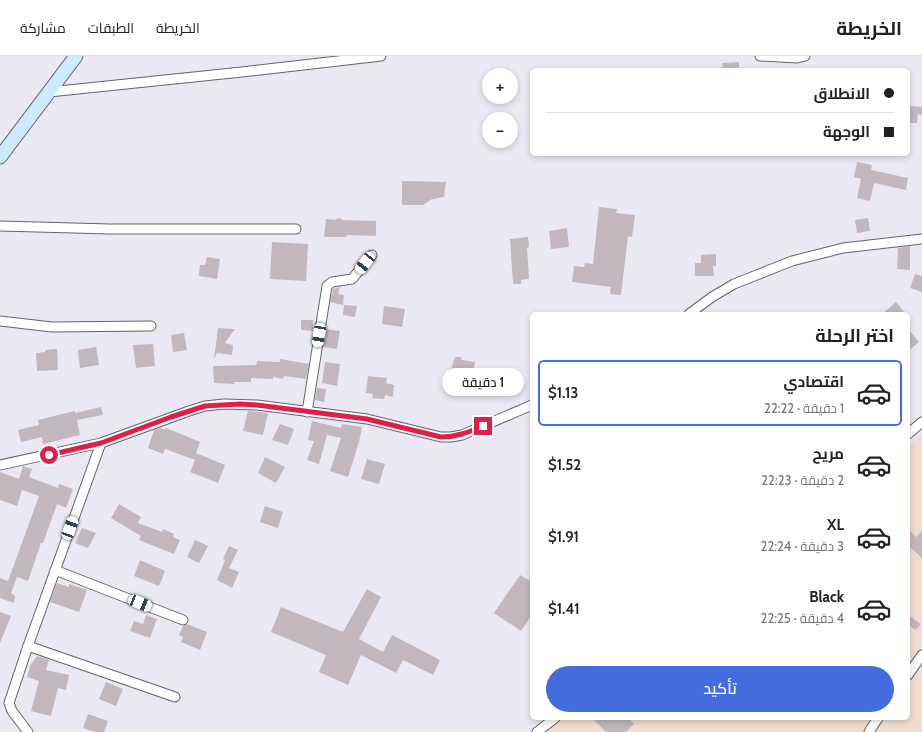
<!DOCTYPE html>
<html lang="ar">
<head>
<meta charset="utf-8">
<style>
  :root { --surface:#fff; --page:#f6f6f6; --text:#202124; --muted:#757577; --line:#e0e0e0; --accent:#436ddf }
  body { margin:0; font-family:Cabin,Cairo,sans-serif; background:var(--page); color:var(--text); direction:rtl; height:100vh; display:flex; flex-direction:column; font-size:15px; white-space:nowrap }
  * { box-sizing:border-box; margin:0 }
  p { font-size:13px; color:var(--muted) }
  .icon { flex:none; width:22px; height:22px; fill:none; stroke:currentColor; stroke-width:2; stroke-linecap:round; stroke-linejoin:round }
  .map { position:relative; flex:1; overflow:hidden; direction:ltr }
  .details { position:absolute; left:530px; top:256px; width:380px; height:408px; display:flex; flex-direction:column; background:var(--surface); border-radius:6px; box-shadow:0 2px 6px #0003; direction:rtl }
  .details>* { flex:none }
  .top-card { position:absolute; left:530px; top:12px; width:380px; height:88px; border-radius:6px; box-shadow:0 2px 6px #0003; direction:rtl; display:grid; align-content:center; height:88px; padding:0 16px; background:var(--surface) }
  .tools { position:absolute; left:482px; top:12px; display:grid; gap:8px }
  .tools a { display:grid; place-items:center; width:36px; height:36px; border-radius:50%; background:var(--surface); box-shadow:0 2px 6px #0003; font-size:20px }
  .end { position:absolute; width:18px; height:18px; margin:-9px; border:5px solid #e11d48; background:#fff; box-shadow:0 0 0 2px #fff }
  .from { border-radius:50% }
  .bubble { position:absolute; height:28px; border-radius:14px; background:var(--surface); box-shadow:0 2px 6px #0003; font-size:13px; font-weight:600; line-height:28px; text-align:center; direction:rtl }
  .car { position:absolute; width:12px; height:24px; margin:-12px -6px; border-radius:5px; box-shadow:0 0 3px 1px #0007; background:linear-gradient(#fff 24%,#345 0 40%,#fff 0 76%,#345 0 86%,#fff 0) }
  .top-card b { display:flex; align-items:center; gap:14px; height:38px; font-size:15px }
  .top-card b+b { border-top:1px solid var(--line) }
  .top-card i { width:10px; height:10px; background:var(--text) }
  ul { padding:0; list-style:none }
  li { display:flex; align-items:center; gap:12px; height:66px; margin:0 8px 6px; padding:0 8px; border:2px solid transparent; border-radius:6px }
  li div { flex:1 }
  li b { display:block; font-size:15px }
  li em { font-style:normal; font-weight:600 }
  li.selected { border-color:var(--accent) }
  li>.icon { width:36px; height:36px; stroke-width:1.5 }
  h2 { padding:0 16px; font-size:18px; line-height:48px }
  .cta { display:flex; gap:8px; margin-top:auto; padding:8px 16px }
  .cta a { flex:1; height:46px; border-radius:24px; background:var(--accent); color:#fff; font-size:16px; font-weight:600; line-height:46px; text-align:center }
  header { display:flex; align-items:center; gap:24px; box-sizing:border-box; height:56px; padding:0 20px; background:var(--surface); border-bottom:1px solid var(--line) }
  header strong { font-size:19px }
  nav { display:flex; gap:22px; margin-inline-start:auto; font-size:14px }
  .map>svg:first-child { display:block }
</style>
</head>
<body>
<header>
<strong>الخريطة</strong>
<nav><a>الخريطة</a><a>الطبقات</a><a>مشاركة</a></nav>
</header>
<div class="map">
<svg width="922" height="676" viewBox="0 0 922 676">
  <rect width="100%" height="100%" fill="#eae9f3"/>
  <!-- industrial -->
  <polygon fill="#f1dcce" points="922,378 922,676 542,676 559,662 908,662 908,391"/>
  <!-- building -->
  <g fill="#c2b7bc">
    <polygon points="739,6 739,14 723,14 722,7"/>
    <polygon points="910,50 922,51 922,59 918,58 917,67 909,67"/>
    <polygon points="857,106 872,109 871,114 908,122 906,134 874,127 870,145 857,142 861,123 854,121"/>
    <polygon points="402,125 446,126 444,141 432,143 423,149 402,149"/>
    <polygon points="599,151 617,153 616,157 635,159 632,181 628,180 621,239 610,238 611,231 572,226 574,210 584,211 585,207 593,208"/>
    <polygon points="339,162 343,164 376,165 376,180 347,179 347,181 324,181 326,163 335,164"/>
    <polygon points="868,162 870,175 857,177 855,164"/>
    <polygon points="567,172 569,191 551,193 549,175"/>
    <polygon points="528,181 529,191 527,192 529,223 521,224 521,228 513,228 510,183"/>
    <polygon points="272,186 308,188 306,225 270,223"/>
    <polygon points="910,190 910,214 897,213 898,192"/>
    <polygon points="716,198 716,210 713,210 714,220 695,220 695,207 701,207 701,199"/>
    <polygon points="207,201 220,203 217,223 199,220 200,209 205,209"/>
    <polygon points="915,218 922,220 922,236 910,232"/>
    <polygon points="340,231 338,238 344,239 343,249 330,246 333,233"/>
    <polygon points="896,246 906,258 882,258"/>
    <polygon points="344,249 357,250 355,261 343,259"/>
    <polygon points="384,250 405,253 402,271 382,268"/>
    <polygon points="301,264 313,264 313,275 301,274"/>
    <polygon points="218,272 235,273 225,287 233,289 232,299 217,297 214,303"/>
    <polygon points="326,273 340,275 337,293 323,291"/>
    <polygon points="908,273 919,286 908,295"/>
    <polygon points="184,277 187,294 173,296 171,279"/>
    <polygon points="153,288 155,310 136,312 133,289"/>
    <polygon points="96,291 99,309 80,312 78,294"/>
    <polygon points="57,293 58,314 37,315 36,297 45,296 45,294"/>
    <polygon points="455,301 461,301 462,304 475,306 472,326 458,325 457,329 446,328"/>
    <polygon points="280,303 309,308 306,323 284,320 283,323 273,321 273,323 251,322 251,326 234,326 235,328 214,327 213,310 256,309 257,305 280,306"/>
    <polygon points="325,306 340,308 337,330 322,327"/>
    <polygon points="368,320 387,322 386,327 394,329 393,341 385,339 384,343 372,342 373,338 366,337"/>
    <polygon points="317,332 326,333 324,346 315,344"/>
    <polygon points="101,351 103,359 77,364 80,379 43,388 42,381 21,386 18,374 39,369 38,364 75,355 75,357"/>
    <polygon points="248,355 268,357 263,379 243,375"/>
    <polygon points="312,365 341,372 342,368 362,371 359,386 348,421 330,415 341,382 327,379 319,408 307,404 314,385 308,384"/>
    <polygon points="280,368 294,373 288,389 272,384"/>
    <polygon points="160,372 165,374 166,372 200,386 196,397 225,409 218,427 190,416 195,404 165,393 163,398 148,392 154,374"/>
    <polygon points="265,401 285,411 276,427 258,417"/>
    <polygon points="367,403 385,408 379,428 361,423"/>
    <polygon points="23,410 32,413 29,421 58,432 59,428 73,433 66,452 57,448 43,487 41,487 28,525 17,521 11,537 15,540 14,547 0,542 0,522 8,525 39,440 22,434 17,450 0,444 0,416 19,423"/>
    <polygon points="119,448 141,461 138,467 162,476 163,473 174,478 173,481 180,484 174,498 139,484 141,480 111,462"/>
    <polygon points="265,450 283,456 278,472 260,466"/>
    <polygon points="82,472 96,477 88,492 75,487"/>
    <polygon points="908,473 916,481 922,475 922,502 908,489"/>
    <polygon points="195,484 208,490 199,507 187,501"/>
    <polygon points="229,490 238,494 229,512 239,516 232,532 217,524 225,504 223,503"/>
    <polygon points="140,504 165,515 159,530 134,520"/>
    <polygon points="520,519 532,526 532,559 521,575 494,557"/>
    <polygon points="57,527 69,531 69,528 87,534 79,556 50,546"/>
    <polygon points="367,533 381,541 359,583 383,596 392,579 440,604 433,619 403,604 396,617 361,599 348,629 319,616 326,599 271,576 281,551 343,576"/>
    <polygon points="0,556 11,560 0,587"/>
    <polygon points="146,559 157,563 150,582 130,575 134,565 143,568"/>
    <polygon points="908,559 921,568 916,574 908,569"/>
    <polygon points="187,568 207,576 200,594 181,586 183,581 179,579 183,570"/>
    <polygon points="37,600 49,604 46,614 69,619 66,634 58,632 51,660 31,655 39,625 27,621 30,610"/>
    <polygon points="106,626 123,633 116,650 99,643"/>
    <polygon points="88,658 108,665 104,676 96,676 83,672"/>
    <polygon points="592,662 629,662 634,668 626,676 606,676"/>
  </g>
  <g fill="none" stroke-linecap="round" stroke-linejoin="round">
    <defs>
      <g id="minor">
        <polyline points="760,0 797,2 805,0"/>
        <polyline points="49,36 242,16 381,0"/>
        <polyline points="0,170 110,173 296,173"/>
        <polyline points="689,258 712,241 734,228 792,205 843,192 922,183"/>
        <polyline points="0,265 52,271 151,270"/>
        <polyline points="307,356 327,230 332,226 352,223 372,199"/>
        <polyline points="908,378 922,366"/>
        <polyline points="0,409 101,387 189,355 205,350 224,348 257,349 367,363 441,381 451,381 462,379 532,349"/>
        <polyline points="55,514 183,564"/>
        <polyline points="28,590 175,641"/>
        <polyline points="908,619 922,599"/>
        <polyline points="28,676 12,655 9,647 28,590 101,387"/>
        <polyline points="537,676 555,662"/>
        <polyline points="869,676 878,662"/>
      </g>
      <polyline id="secondary" points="0,101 76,0"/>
    </defs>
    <!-- minor casing -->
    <use href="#minor" stroke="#64636c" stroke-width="11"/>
    <!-- secondary casing -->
    <use href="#secondary" stroke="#64636c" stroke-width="15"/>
    <!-- minor -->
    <use href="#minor" stroke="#fff" stroke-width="9"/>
    <!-- secondary -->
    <use href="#secondary" stroke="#ceeaff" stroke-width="13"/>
  </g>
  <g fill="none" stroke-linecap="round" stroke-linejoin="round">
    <!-- route -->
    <path stroke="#e11d48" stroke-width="5" d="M49,399L101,387L171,361L205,350L240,348L257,349L367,363L441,381C457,381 469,376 483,370"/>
  </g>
</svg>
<div class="tools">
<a>+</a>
<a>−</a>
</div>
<i class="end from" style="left:49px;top:399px"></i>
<i class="end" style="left:483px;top:370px"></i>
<div class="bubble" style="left:442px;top:312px;width:82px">1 دقيقة</div>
<i class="car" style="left:365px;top:207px;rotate:218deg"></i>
<i class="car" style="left:319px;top:279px;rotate:189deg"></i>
<i class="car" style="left:70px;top:472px;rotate:20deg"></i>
<i class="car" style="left:140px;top:547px;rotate:112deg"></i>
<div class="top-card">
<b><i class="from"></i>الانطلاق</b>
<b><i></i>الوجهة</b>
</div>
<section class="details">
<h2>اختر الرحلة</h2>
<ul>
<li class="selected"><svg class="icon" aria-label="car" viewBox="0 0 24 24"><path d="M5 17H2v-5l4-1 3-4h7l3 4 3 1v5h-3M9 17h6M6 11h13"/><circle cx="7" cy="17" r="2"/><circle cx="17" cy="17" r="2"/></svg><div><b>اقتصادي</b><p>1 دقيقة · 22:22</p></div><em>$1.13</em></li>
<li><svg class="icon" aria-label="car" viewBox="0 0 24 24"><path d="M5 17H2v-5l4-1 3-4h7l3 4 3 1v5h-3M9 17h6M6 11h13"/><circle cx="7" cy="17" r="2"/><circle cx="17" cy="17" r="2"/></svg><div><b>مريح</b><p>2 دقيقة · 22:23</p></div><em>$1.52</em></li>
<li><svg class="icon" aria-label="car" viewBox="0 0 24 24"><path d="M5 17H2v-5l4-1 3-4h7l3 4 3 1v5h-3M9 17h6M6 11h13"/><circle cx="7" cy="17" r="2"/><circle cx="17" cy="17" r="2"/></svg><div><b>XL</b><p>3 دقيقة · 22:24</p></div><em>$1.91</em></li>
<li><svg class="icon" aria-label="car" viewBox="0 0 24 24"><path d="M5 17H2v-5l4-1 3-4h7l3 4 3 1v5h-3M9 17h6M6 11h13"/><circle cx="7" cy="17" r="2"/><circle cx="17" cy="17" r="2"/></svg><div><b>Black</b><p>4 دقيقة · 22:25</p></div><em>$1.41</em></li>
</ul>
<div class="cta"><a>تأكيد</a></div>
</section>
</div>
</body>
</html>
